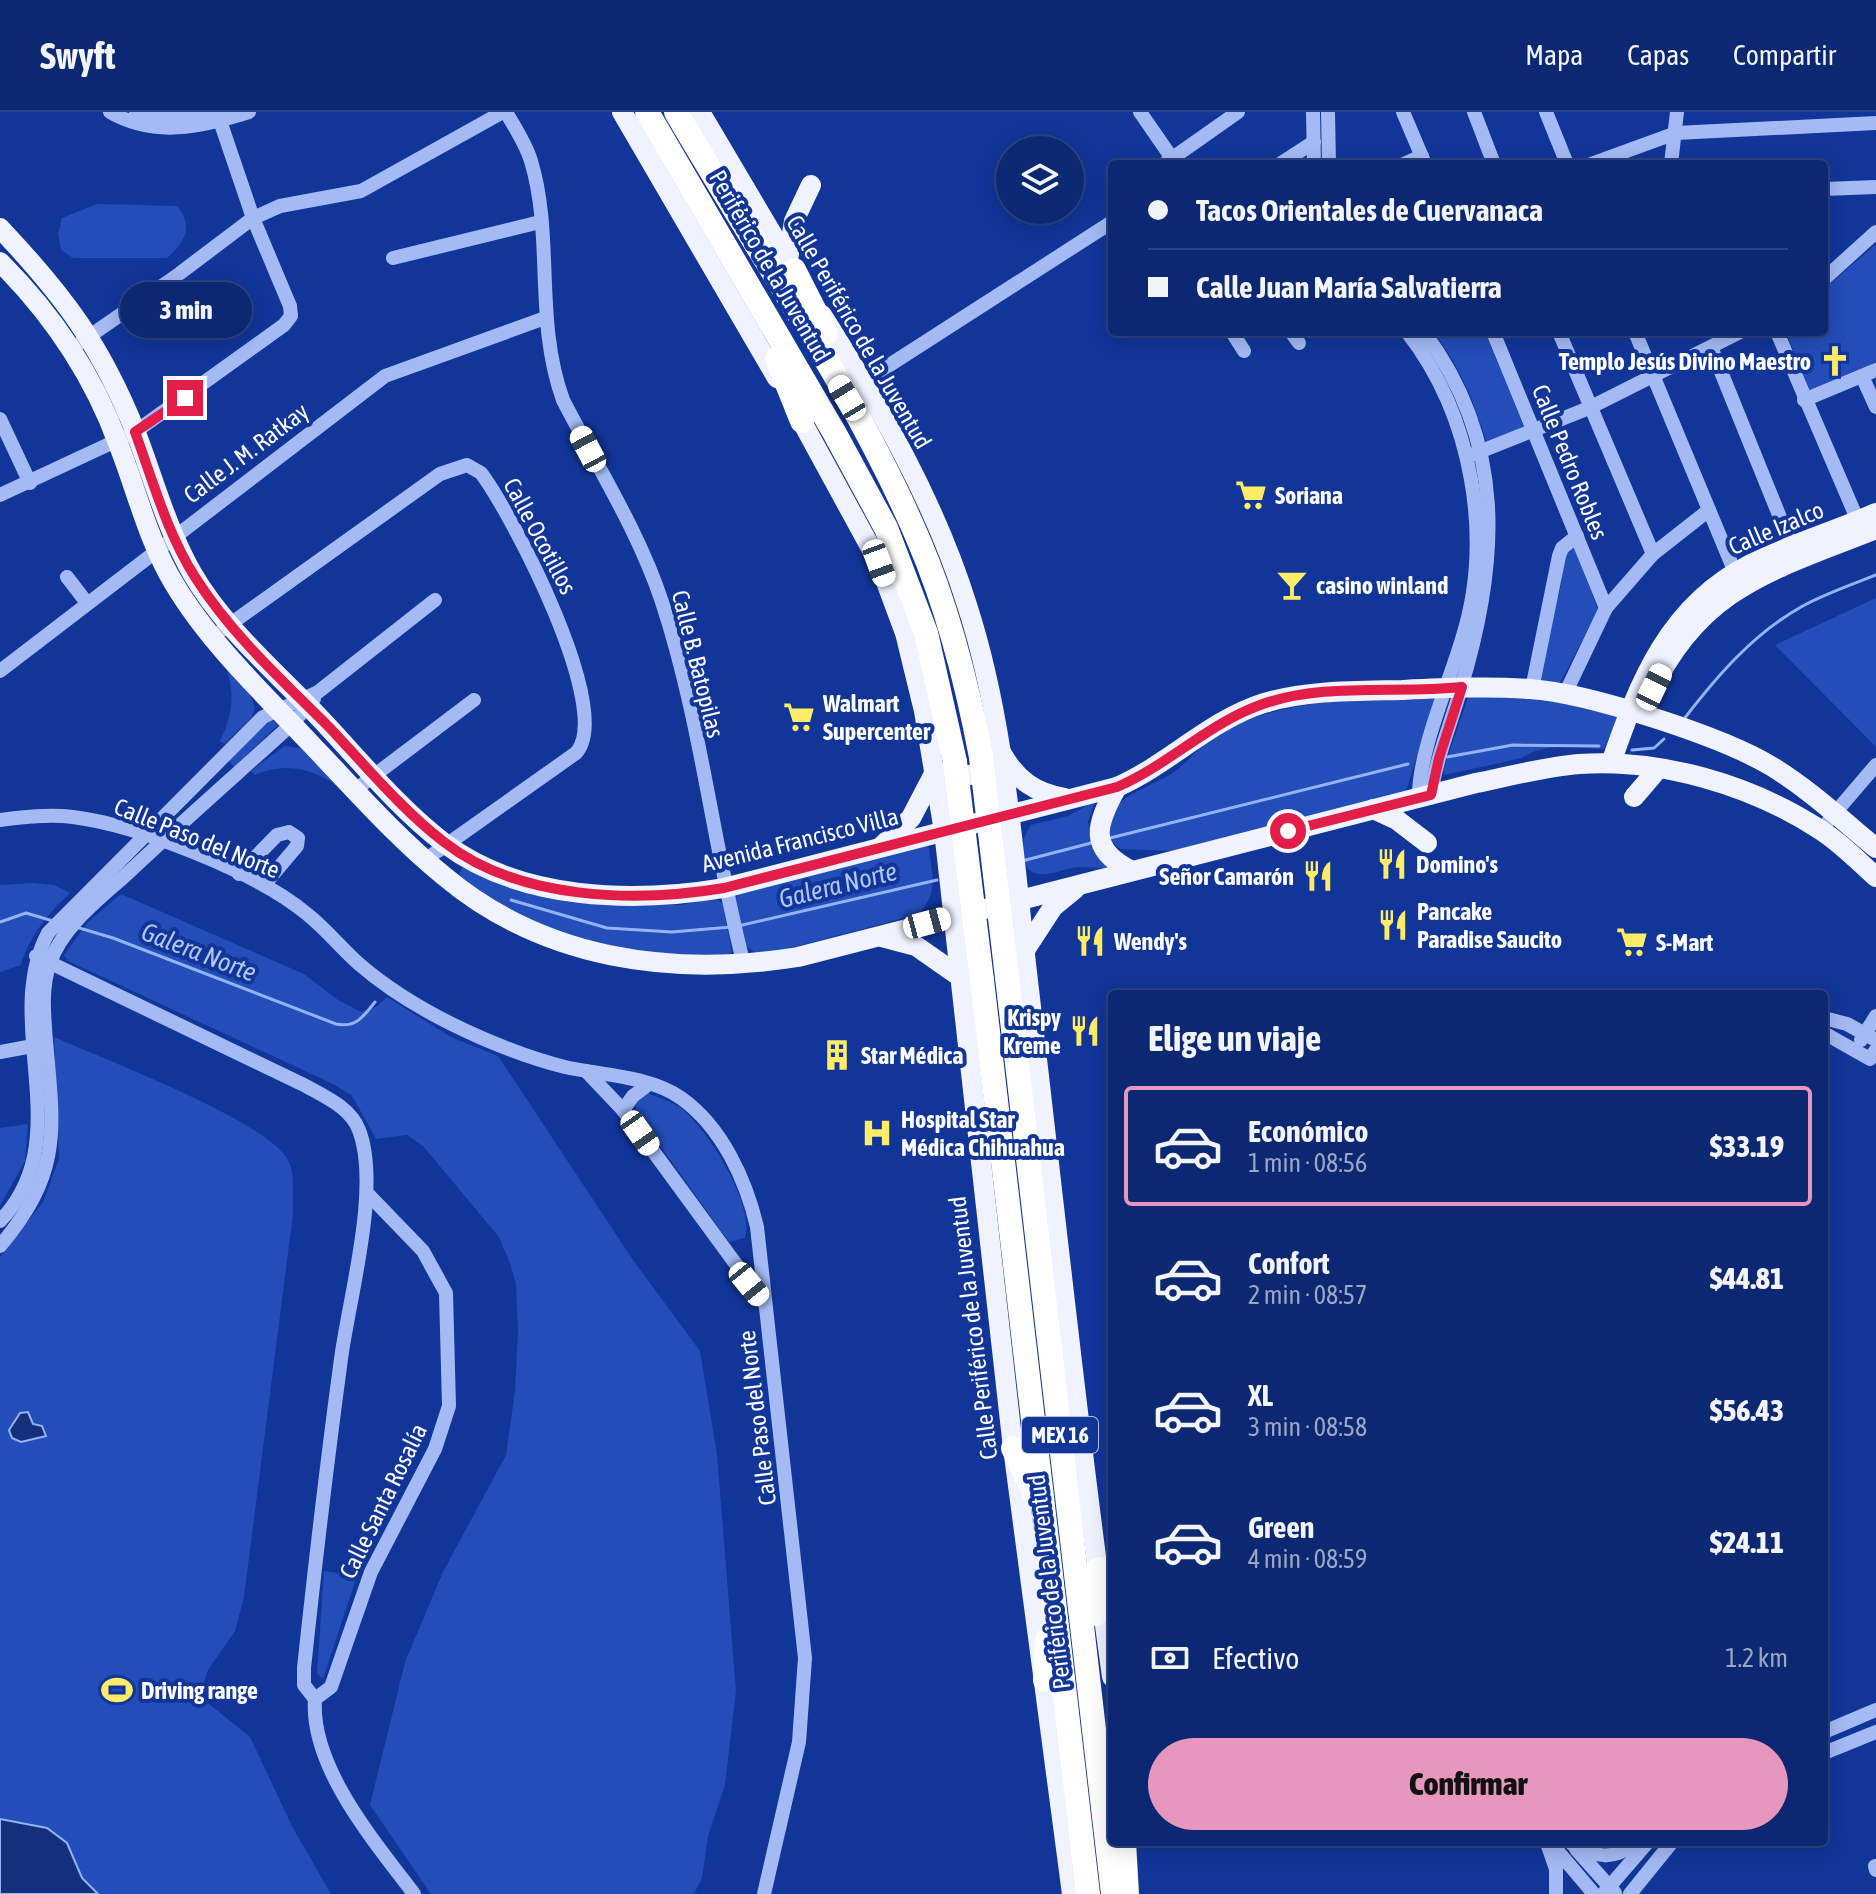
<!DOCTYPE html>
<html lang="es">
<head>
<meta charset="utf-8">
<style>
  :root { --surface:#0d2873; --page:#163078; --text:#f1f3f6; --muted:#9aa6c4; --line:#2d4485; --accent:#e797bd }
  body { margin:0; font-family:"Asap Condensed",sans-serif; background:var(--page); color:var(--text); height:100vh; display:flex; flex-direction:column; font-size:30px; white-space:nowrap }
  * { box-sizing:border-box; margin:0 }
  p { font-size:26px; color:var(--muted) }
  .icon { flex:none; width:44px; height:44px; fill:none; stroke:currentColor; stroke-width:2; stroke-linecap:round; stroke-linejoin:round }
  .map { position:relative; flex:1; overflow:hidden }
  .drawer { position:absolute; left:1108px; top:878px; width:720px; height:856px; display:flex; flex-direction:column; background:var(--surface); border-radius:8px; box-shadow:0 4px 20px #0003,0 0 0 2px var(--line) }
  .drawer>* { flex:none }
  .guide { position:absolute; left:1108px; top:48px; width:720px; height:176px; border-radius:8px; box-shadow:0 4px 20px #0003,0 0 0 2px var(--line); display:grid; align-content:center; height:176px; padding:0 40px; background:var(--surface) }
  .fabs { position:absolute; left:996px; top:24px; display:grid; gap:16px }
  .fabs a { display:grid; place-items:center; width:88px; height:88px; border-radius:50%; background:var(--surface); box-shadow:0 4px 20px #0003,0 0 0 2px var(--line); font-size:40px }
  .end { position:absolute; width:36px; height:36px; margin:-18px; border:10px solid #e11d48; background:#fff; box-shadow:0 0 0 4px #fff }
  .from { border-radius:50% }
  .bubble { position:absolute; height:56px; border-radius:28px; background:var(--surface); box-shadow:0 4px 20px #0003,0 0 0 2px var(--line); font-size:26px; font-weight:800; line-height:56px; text-align:center }
  .car { position:absolute; width:24px; height:48px; margin:-24px -12px; border-radius:10px; box-shadow:0 0 6px 2px #0007; background:linear-gradient(#fff 24%,#345 0 40%,#fff 0 76%,#345 0 86%,#fff 0) }
  .guide b { display:flex; align-items:center; gap:28px; height:76px; font-size:30px }
  .guide b+b { border-top:2px solid var(--line) }
  .guide i { width:20px; height:20px; background:var(--text) }
  ul { padding:0; list-style:none }
  li { display:flex; align-items:center; gap:24px; height:120px; margin:0 16px 12px; padding:0 24px; border:4px solid transparent; border-radius:8px }
  li div { flex:1 }
  li b { display:block; font-size:30px }
  li em { font-style:normal; font-weight:800 }
  li.current { border-color:var(--accent) }
  li>.icon { width:72px; height:72px; stroke-width:1.5 }
  h2 { padding:0 40px; font-size:36px; line-height:96px }
  .pay { display:flex; align-items:center; gap:20px; height:88px; padding:0 40px; font-size:30px }
  .pay p { margin-inline-start:auto }
  .button { display:flex; gap:16px; margin-top:auto; padding:16px 40px }
  .button a { flex:1; height:92px; border-radius:48px; background:var(--accent); color:#111; font-size:32px; font-weight:800; line-height:92px; text-align:center }
  header { display:flex; align-items:center; gap:48px; box-sizing:border-box; height:112px; padding:0 40px; background:var(--surface); border-bottom:2px solid var(--line) }
  header strong { font-size:38px }
  nav { display:flex; gap:44px; margin-inline-start:auto; font-size:28px }
  .map>svg:first-child { display:block }
</style>
</head>
<body>
<header>
<strong>Swyft</strong>
<nav><a>Mapa</a><a>Capas</a><a>Compartir</a></nav>
</header>
<div class="map">
<svg width="1876" height="1782" viewBox="0 0 1876 1782">
  <rect width="100%" height="100%" fill="#113599"/>
  <!-- green -->
  <g fill="#234db8">
    <path d="M97,92L177,94C194,114 185,130 167,146H73L61,138L58,122L62,106Z"/>
    <polygon points="1876,132 1876,250 1809,278 1786,220 1824,220 1824,177"/>
    <path d="M1434,220H1485L1526,320L1487,332C1475,290 1460,256 1434,220Z"/>
    <polygon points="1574,434 1598,498 1559,573 1542,570 1540,560 1562,469 1564,443"/>
    <polygon points="1876,486 1876,635 1775,533"/>
    <path d="M226,555L248,578L255,596L251,606L224,632L220,629C233,602 235,583 226,555Z"/>
    <path d="M1469,583L1534,585L1620,604L1604,637C1579,636 1543,630 1522,646L1445,663L1443,658Z"/>
    <path d="M1436,584L1406,679L1171,739L1120,737L1105,723C1111,683 1138,681 1168,664C1185,654 1198,635 1215,624C1281,584 1361,589 1436,584Z"/>
    <polygon points="271,607 278,613 234,655 228,648"/>
    <path d="M284,634L302,636L347,681C319,659 289,648 255,663L251,659Z"/>
    <path d="M1095,689L1088,710L1106,756C1098,756 1089,755 1080,755C1059,756 1028,777 1023,743C1022,731 1024,723 1031,713L1068,704Z"/>
    <path d="M924,732L929,736C932,764 939,779 919,802L767,842H757L746,834L736,787L739,780Z"/>
    <path d="M463,754L612,793H680L715,786L722,791L732,840L728,843C701,843 670,846 642,841C597,833 485,800 459,762Z"/>
    <path d="M33,771L54,773L70,781C49,800 29,825 21,853L0,860V773Z"/>
    <polygon points="121,782 304,862 338,888 361,900 376,895 387,885 451,925 498,944 633,1148 700,1239 717,1343 736,1579 725,1673 708,1724 702,1766 694,1782 431,1782 370,1693 405,1550 443,1460 506,1343 515,1279 518,1218 516,1173 511,1154 499,1125 423,1034 407,1023 376,1027 352,984 333,972 68,849 64,843 88,810"/>
    <path d="M54,925C101,946 266,1008 288,1048C296,1063 292,1086 293,1102L244,1485L235,1519L208,1558L201,1578L203,1587L250,1625L293,1716L331,1782H0V1145L43,1090L59,1047Z"/>
    <path d="M648,981C659,986 673,990 682,997C707,1016 756,1095 745,1126L729,1130L636,1000V988Z"/>
    <polygon points="28,1012 25,1049 0,1094 0,1016"/>
    <polygon points="324,1459 357,1464 323,1567 317,1562"/>
  </g>
  <!-- water -->
  <g fill="#14307d" stroke="#94b2f7" stroke-width="2">
    <polygon points="28,1300 33,1312 42,1314 46,1324 21,1330 12,1326 9,1318 20,1301"/>
    <polygon points="0,1707 47,1716 67,1731 82,1766 98,1782 0,1782"/>
  </g>
  <g fill="none" stroke-linecap="round" stroke-linejoin="round">
    <!-- stream -->
    <g stroke="#94b2f7" stroke-width="3">
      <path d="M1684,607C1717,564 1753,522 1801,495C1824,482 1851,473 1876,463"/>
      <polyline points="1632,638 1654,636 1664,627"/>
      <polyline points="1447,645 1513,633 1599,634"/>
      <polyline points="1110,726 1408,652"/>
      <polyline points="1022,749 1095,730"/>
      <polyline points="511,788 607,816 672,820 731,815"/>
      <polyline points="0,810 26,801 53,809"/>
      <polyline points="738,814 937,768"/>
      <path d="M76,815L113,826L336,912C356,916 363,905 375,890"/>
    </g>
    <!-- minor -->
    <g stroke="#a3baf4" stroke-width="14">
      <path d="M110,0C155,26 201,15 249,0"/>
      <polyline points="136,0 166,4 206,0"/>
      <path d="M506,0C515,16 526,32 531,49C554,125 534,208 563,288C597,354 639,420 662,490C701,608 713,734 744,853"/>
      <polyline points="1140,0 1176,52"/>
      <polyline points="1313,0 1314,52"/>
      <polyline points="1328,0 1329,52"/>
      <polyline points="1403,0 1425,52"/>
      <polyline points="1474,0 1494,52"/>
      <polyline points="1546,0 1567,52"/>
      <polyline points="1164,52 1238,0"/>
      <polyline points="1280,52 1314,30"/>
      <polyline points="1404,52 1422,44"/>
      <polyline points="1591,52 1676,21 1876,11"/>
      <polyline points="1671,52 1677,0"/>
      <polyline points="1824,77 1876,75"/>
      <polyline points="393,146 540,110"/>
      <polyline points="1824,167 1876,120"/>
      <polyline points="1232,220 1244,239"/>
      <polyline points="1291,220 1299,231"/>
      <path d="M1407,220C1472,303 1494,426 1462,527C1449,571 1418,642 1419,685"/>
      <path d="M1424,220C1507,332 1499,450 1461,576C1451,612 1436,646 1431,683"/>
      <polyline points="1493,220 1606,496"/>
      <polyline points="1559,220 1653,442"/>
      <polyline points="1635,220 1739,470"/>
      <polyline points="1777,220 1858,409"/>
      <polyline points="81,230 175,165 253,106 280,94 361,79 503,0"/>
      <polyline points="1711,235 1792,435"/>
      <polyline points="874,263 1112,110"/>
      <polyline points="1862,264 1876,295"/>
      <polyline points="1804,288 1876,258"/>
      <polyline points="0,307 30,371"/>
      <polyline points="1474,342 1589,296 1740,220"/>
      <polyline points="0,383 135,320 284,213 291,204 290,194 253,106 217,0"/>
      <polyline points="67,465 87,491"/>
      <path d="M222,518L440,362L467,353L481,361C512,402 615,599 576,641L425,748"/>
      <polyline points="0,559 385,264 545,206"/>
      <polyline points="1532,577 1559,444 1562,436 1577,424"/>
      <polyline points="1565,582 1606,496 1653,442 1709,398"/>
      <polyline points="355,678 474,588"/>
      <path d="M0,708C24,705 49,702 73,705C137,713 257,760 307,802C326,817 341,836 359,852C396,884 440,908 484,927C510,938 537,948 565,955C601,963 650,964 681,986C722,1015 746,1068 757,1115L805,1546L799,1630L764,1782"/>
      <polyline points="1829,708 1876,653"/>
      <polyline points="239,762 277,723 289,720 298,726 297,734 264,773"/>
      <path d="M36,844L304,973C325,985 350,995 359,1018C381,1075 349,1186 341,1247C327,1350 315,1453 304,1556V1573L315,1587"/>
      <polyline points="1824,906 1847,912 1876,928"/>
      <polyline points="1824,921 1870,947 1876,938"/>
      <polyline points="1861,928 1876,904"/>
      <polyline points="0,940 38,933"/>
      <polyline points="586,959 623,998 765,1192"/>
      <polyline points="623,998 633,984 649,972"/>
      <path d="M0,1109C80,1027 0,911 48,821L263,605L318,580L435,488"/>
      <path d="M0,1134C62,1060 54,1019 46,929C44,903 41,876 50,851C62,814 102,785 129,760C183,709 238,661 292,612L314,587"/>
      <polyline points="315,1587 331,1575 371,1460 435,1337 449,1294 446,1181 423,1139 367,1081"/>
      <path d="M315,1587C310,1655 375,1730 414,1782"/>
      <polyline points="1824,1620 1876,1598"/>
      <polyline points="1824,1641 1876,1620"/>
      <polyline points="1550,1730 1594,1782"/>
      <path d="M1572,1732C1596,1746 1614,1749 1636,1730"/>
      <polyline points="1548,1734 1556,1757 1556,1782"/>
      <polyline points="1576,1737 1615,1781"/>
      <polyline points="1875,1754 1876,1758"/>
      <polyline points="1603,1782 1648,1730"/>
      <polyline points="1630,1782 1672,1730"/>
    </g>
    <!-- major -->
    <g stroke="#f0f3ff" stroke-width="20">
      <polyline points="622,0 777,266"/>
      <polyline points="700,0 800,169"/>
      <path d="M0,116C64,184 101,233 136,321C154,368 167,417 192,461C224,516 273,557 316,602C357,645 397,695 444,731C521,789 634,791 724,776L1117,675C1169,652 1210,608 1264,591C1308,578 1357,579 1402,578C1445,576 1487,574 1530,577C1588,581 1721,624 1771,654C1809,677 1842,708 1876,736"/>
      <polyline points="788,148 794,109 811,73"/>
      <path d="M0,150C51,201 93,263 118,331C135,374 146,420 168,461C203,525 261,579 311,632C354,677 396,725 444,764C544,848 673,865 798,845L1476,671C1510,664 1544,655 1579,652C1660,646 1751,673 1819,717C1840,730 1858,749 1876,765"/>
      <path d="M822,203C879,293 935,390 967,493C1006,613 1013,744 1028,869C1055,1101 1080,1333 1112,1565"/>
      <polyline points="795,297 879,451 905,521 924,599 944,719 1013,1336 1072,1782"/>
      <path d="M1650,582C1700,474 1774,458 1876,417"/>
      <path d="M1002,642C1017,668 1035,681 1065,686"/>
      <path d="M1611,651C1639,570 1669,493 1751,452C1791,432 1835,419 1876,401"/>
      <path d="M1117,675C1096,712 1087,737 1132,759"/>
      <polyline points="1634,685 1658,657"/>
      <polyline points="1373,697 1397,708 1427,731"/>
      <polyline points="882,734 911,706 935,660 962,665 996,656"/>
      <polyline points="882,825 916,834 959,864"/>
      <polyline points="1025,838 1053,795 1075,777"/>
    </g>
    <!-- highway -->
    <g stroke="#fff" stroke-width="24">
      <polyline points="647,0 834,320 886,416 926,521 955,650"/>
      <path d="M676,0C758,142 855,278 919,429C949,499 967,571 981,645"/>
      <polyline points="794,158 826,221"/>
      <polyline points="777,247 802,309"/>
      <polyline points="1007,865 1113,1782"/>
      <polyline points="982,868 1088,1782"/>
      <polyline points="1013,1336 1034,1381"/>
      <polyline points="1096,1502 1098,1457"/>
      <polyline points="1045,1568 1047,1528"/>
      <polyline points="1124,1730 1127,1782"/>
    </g>
    <!-- highway-bridge -->
    <g stroke="#fff" stroke-width="24">
      <polyline points="981,645 1007,865"/>
      <polyline points="955,650 982,868"/>
    </g>
  </g>
  <g fill="none" stroke-linecap="round" stroke-linejoin="round">
    <!-- route -->
    <path stroke="#e11d48" stroke-width="10" d="M185,286L135,320C153,369 167,421 195,465C231,522 281,567 328,614C365,653 401,697 444,730C518,788 635,791 724,776L1117,675C1168,653 1208,612 1260,593C1323,570 1396,582 1462,575L1439,646L1431,683L1288,719"/>
  </g>
  <!-- icons -->
  <defs>
    <symbol id="church-bare" viewBox="-9 -9 18 18"><path d="M-1.2-6h2.4v3.5h3.3v2.4h-3.3V6h-2.4V-.1h-3.3v-2.4h3.3Z" fill="#ffec66" stroke="#113599" stroke-width="2.5" paint-order="stroke"/></symbol>
    <symbol id="supermarket-bare" viewBox="-9 -9 18 18"><path d="M-6-5.5h2.5l.6 2H6L4.5 2H-2.5L-4.4-4H-6ZM-1.5 3.2a1.3 1.3 0 1 0 .1 0ZM3 3.2a1.3 1.3 0 1 0 .1 0Z" fill="#ffec66" stroke="#113599" stroke-width="2.5" paint-order="stroke"/></symbol>
    <symbol id="bar-bare" viewBox="-9 -9 18 18"><path d="M-6-5H6L.8 .8V4.5H3.5V6h-7V4.5H-.8V.8Z" fill="#ffec66" stroke="#113599" stroke-width="2.5" paint-order="stroke"/></symbol>
    <symbol id="restaurant-bare" viewBox="-9 -9 18 18"><path d="M-5-6h1v4h1v-4h1v4h1v-4h1v5L-1.5 .5V6h-2V.5L-5-1ZM5-6V6H3V1.5H1.5Q1.5-4 5-6Z" fill="#ffec66" stroke="#113599" stroke-width="2.5" paint-order="stroke"/></symbol>
    <symbol id="building-bare" viewBox="-9 -9 18 18"><path d="M-4-6H4V6H1V3H-1V6H-4ZM-2.5-4.3h1.7v1.8h-1.7ZM.8-4.3h1.7v1.8H.8ZM-2.5-1h1.7V.8h-1.7ZM.8-1h1.7V.8H.8Z" fill="#ffec66" stroke="#113599" stroke-width="2.5" paint-order="stroke"/></symbol>
    <symbol id="hospital-bare" viewBox="-9 -9 18 18"><path d="M-5-5h3v3.5h4V-5h3V5h-3V1.5h-4V5h-3Z" fill="#ffec66" stroke="#113599" stroke-width="2.5" paint-order="stroke"/></symbol>
    <symbol id="stadium-bare" viewBox="-9 -9 18 18"><path d="M0-5a6.5 5 0 1 0 0 10a6.5 5 0 1 0 0-10ZM-3.5-1.8h7v3.6h-7Z" fill="#ffec66" stroke="#113599" stroke-width="2.5" paint-order="stroke"/></symbol>
  </defs>
  <g fill-rule="evenodd">
    <use href="#church-bare" x="1813" y="227" width="44" height="44"/>
    <use href="#supermarket-bare" x="1229" y="361" width="44" height="44"/>
    <use href="#bar-bare" x="1270" y="451" width="44" height="44"/>
    <use href="#supermarket-bare" x="777" y="583" width="44" height="44"/>
    <use href="#restaurant-bare" x="1370" y="730" width="44" height="44"/>
    <use href="#restaurant-bare" x="1296" y="742" width="44" height="44"/>
    <use href="#restaurant-bare" x="1371" y="791" width="44" height="44"/>
    <use href="#restaurant-bare" x="1068" y="807" width="44" height="44"/>
    <use href="#supermarket-bare" x="1610" y="808" width="44" height="44"/>
    <use href="#restaurant-bare" x="1063" y="897" width="44" height="44"/>
    <use href="#building-bare" x="815" y="921" width="44" height="44"/>
    <use href="#hospital-bare" x="855" y="999" width="44" height="44"/>
    <use href="#stadium-bare" x="95" y="1556" width="44" height="44"/>
  </g>
  <g text-anchor="middle" dominant-baseline="central" stroke-width="8" stroke-linejoin="round" paint-order="stroke">
    <!-- shield labels -->
    <rect fill="#113599" stroke="#b8c2e0" stroke-width="2" x="1022" y="1305" width="76" height="36" rx="6"/>
    <g font-size="22" font-weight="bold" fill="#fff">
      <text x="1060" y="1323">MEX 16</text>
    </g>
    <!-- street labels -->
    <g font-size="24" fill="#fff" stroke="#113599">
      <text transform="translate(770 154) rotate(60)">Periférico de la Juventud</text>
      <text transform="translate(859 220) rotate(60)">Calle Periférico de la Juventud</text>
      <text transform="translate(246 341) rotate(-37)">Calle J. M. Ratkay</text>
      <text transform="translate(1570 350) rotate(68)">Calle Pedro Robles</text>
      <text transform="translate(1776 416) rotate(-23)">Calle Izalco</text>
      <text transform="translate(540 424) rotate(62)">Calle Ocotillos</text>
      <text transform="translate(698 552) rotate(76)">Calle B. Batopilas</text>
      <text transform="translate(197 726) rotate(22)">Calle Paso del Norte</text>
      <text transform="translate(800 728) rotate(-14)">Avenida Francisco Villa</text>
      <text transform="translate(973 1216) rotate(-97)">Calle Periférico de la Juventud</text>
      <text transform="translate(757 1306) rotate(-97)">Calle Paso del Norte</text>
      <text transform="translate(383 1389) rotate(-64)">Calle Santa Rosalía</text>
      <text transform="translate(1049 1470) rotate(-97)">Periférico de la Juventud</text>
    </g>
    <!-- poi labels -->
    <g font-size="24" font-weight="bold" fill="#fff" stroke="#113599" text-anchor="start">
      <text x="1811" y="249" text-anchor="end">Templo Jesús Divino Maestro</text>
      <text x="1275" y="383">Soriana</text>
      <text x="1316" y="473">casino winland</text>
      <text x="823" y="591">Walmart<tspan x="823" dy="28">Supercenter</tspan></text>
      <text x="1416" y="752">Domino's</text>
      <text x="1294" y="764" text-anchor="end">Señor Camarón</text>
      <text x="1417" y="799">Pancake<tspan x="1417" dy="28">Paradise Saucito</tspan></text>
      <text x="1114" y="829">Wendy's</text>
      <text x="1656" y="830">S-Mart</text>
      <text x="1061" y="905" text-anchor="end">Krispy<tspan x="1061" dy="28">Kreme</tspan></text>
      <text x="861" y="943">Star Médica</text>
      <text x="901" y="1007">Hospital Star<tspan x="901" dy="28">Médica Chihuahua</tspan></text>
      <text x="141" y="1578">Driving range</text>
    </g>
    <!-- water labels -->
    <g font-size="26" font-style="italic" fill="#afc5fb" stroke="#113599">
      <text transform="translate(838 773) rotate(-14)">Galera Norte</text>
      <text transform="translate(199 840) rotate(21)">Galera Norte</text>
    </g>
  </g>
</svg>
<div class="fabs">
<a><svg class="icon" aria-label="layers" viewBox="0 0 24 24"><path d="M12 4l9 5-9 5-9-5zM3 14l9 5 9-5"/></svg></a>
</div>
<i class="end from" style="left:1288px;top:719px"></i>
<i class="end" style="left:185px;top:286px"></i>
<div class="bubble" style="left:120px;top:170px;width:132px">3 min</div>
<i class="car" style="left:847px;top:286px;rotate:329deg"></i>
<i class="car" style="left:588px;top:337px;rotate:332deg"></i>
<i class="car" style="left:879px;top:451px;rotate:160deg"></i>
<i class="car" style="left:1654px;top:575px;rotate:26deg"></i>
<i class="car" style="left:927px;top:811px;rotate:75deg"></i>
<i class="car" style="left:640px;top:1021px;rotate:145deg"></i>
<i class="car" style="left:749px;top:1172px;rotate:141deg"></i>
<div class="guide">
<b><i class="from"></i>Tacos Orientales de Cuervanaca</b>
<b><i></i>Calle Juan María Salvatierra</b>
</div>
<section class="drawer">
<h2>Elige un viaje</h2>
<ul>
<li class="current"><svg class="icon" aria-label="car" viewBox="0 0 24 24"><path d="M5 17H2v-5l4-1 3-4h7l3 4 3 1v5h-3M9 17h6M6 11h13"/><circle cx="7" cy="17" r="2"/><circle cx="17" cy="17" r="2"/></svg><div><b>Económico</b><p>1 min · 08:56</p></div><em>$33.19</em></li>
<li><svg class="icon" aria-label="car" viewBox="0 0 24 24"><path d="M5 17H2v-5l4-1 3-4h7l3 4 3 1v5h-3M9 17h6M6 11h13"/><circle cx="7" cy="17" r="2"/><circle cx="17" cy="17" r="2"/></svg><div><b>Confort</b><p>2 min · 08:57</p></div><em>$44.81</em></li>
<li><svg class="icon" aria-label="car" viewBox="0 0 24 24"><path d="M5 17H2v-5l4-1 3-4h7l3 4 3 1v5h-3M9 17h6M6 11h13"/><circle cx="7" cy="17" r="2"/><circle cx="17" cy="17" r="2"/></svg><div><b>XL</b><p>3 min · 08:58</p></div><em>$56.43</em></li>
<li><svg class="icon" aria-label="car" viewBox="0 0 24 24"><path d="M5 17H2v-5l4-1 3-4h7l3 4 3 1v5h-3M9 17h6M6 11h13"/><circle cx="7" cy="17" r="2"/><circle cx="17" cy="17" r="2"/></svg><div><b>Green</b><p>4 min · 08:59</p></div><em>$24.11</em></li>
</ul>
<div class="pay"><svg class="icon" aria-label="cash" viewBox="0 0 24 24"><path d="M3 7h18v10H3z"/><circle cx="12" cy="12" r="2"/></svg>Efectivo<p>1.2 km</p></div>
<div class="button"><a>Confirmar</a></div>
</section>
</div>
</body>
</html>
